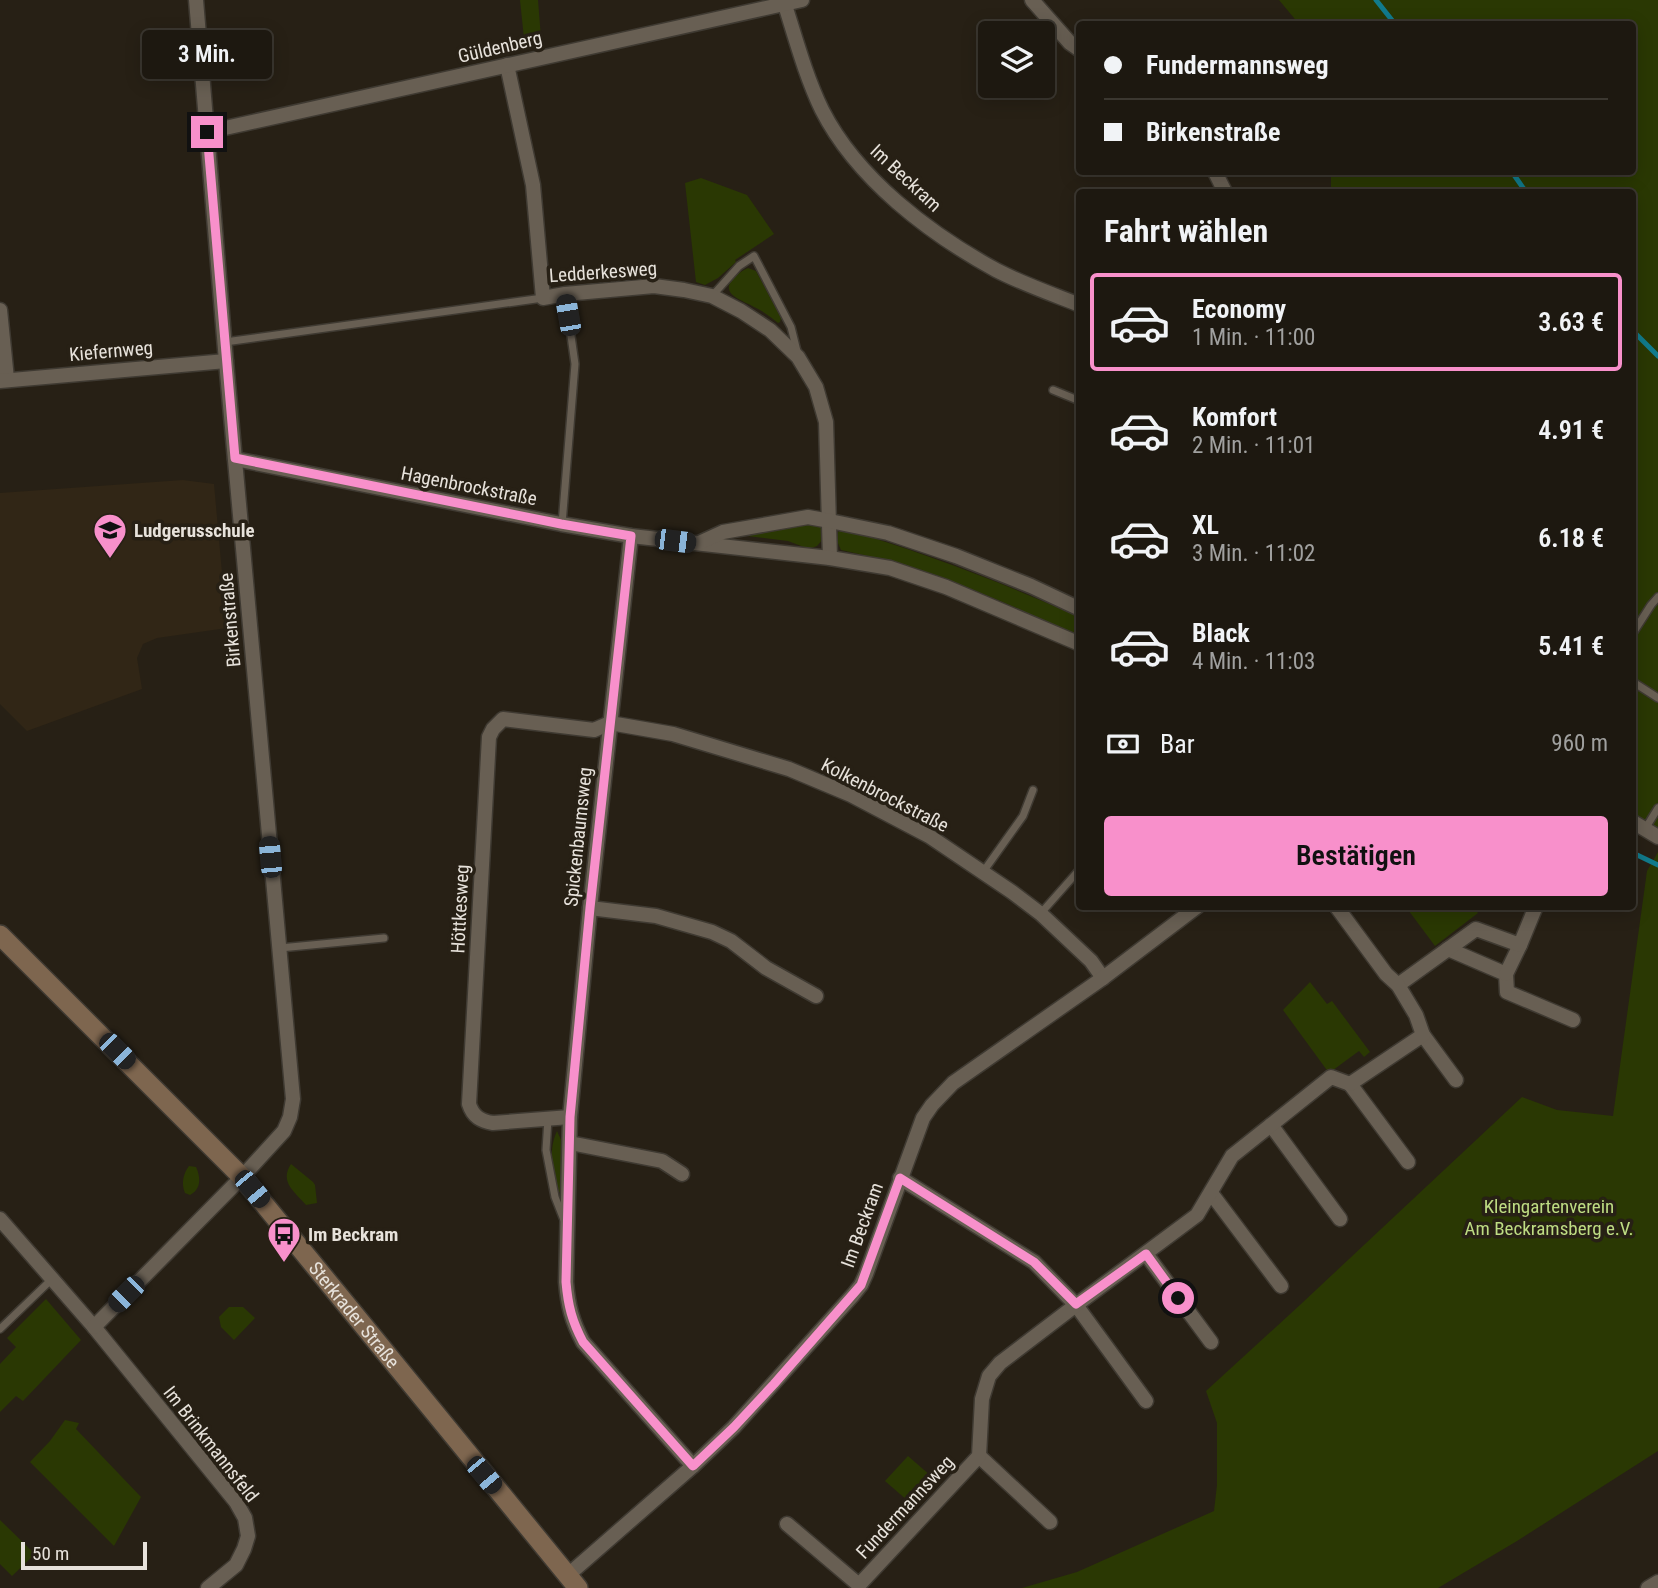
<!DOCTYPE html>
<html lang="de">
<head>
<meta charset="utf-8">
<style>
  :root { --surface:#1d1810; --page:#252119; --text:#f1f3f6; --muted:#a0a09f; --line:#3b3730; --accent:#f890cb }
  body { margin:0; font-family:"Roboto Condensed",sans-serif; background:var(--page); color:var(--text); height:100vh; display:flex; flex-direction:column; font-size:26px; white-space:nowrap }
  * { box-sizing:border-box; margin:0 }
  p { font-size:23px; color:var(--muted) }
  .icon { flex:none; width:38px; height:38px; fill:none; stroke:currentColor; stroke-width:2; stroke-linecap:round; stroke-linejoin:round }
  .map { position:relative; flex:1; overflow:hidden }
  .panel { position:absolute; left:1076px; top:189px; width:560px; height:721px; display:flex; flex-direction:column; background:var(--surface); border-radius:7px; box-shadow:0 4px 18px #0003,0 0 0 2px var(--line) }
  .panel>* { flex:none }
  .guide { position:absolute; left:1076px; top:21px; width:560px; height:154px; border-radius:7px; box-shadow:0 4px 18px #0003,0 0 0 2px var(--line); display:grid; align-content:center; height:154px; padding:0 28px; background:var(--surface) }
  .fabs { position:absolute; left:978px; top:21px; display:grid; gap:14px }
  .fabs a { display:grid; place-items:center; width:77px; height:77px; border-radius:7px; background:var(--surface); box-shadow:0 4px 18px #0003,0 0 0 2px var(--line); font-size:35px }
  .scale { position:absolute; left:21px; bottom:18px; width:126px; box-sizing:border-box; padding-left:7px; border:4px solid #e7e2db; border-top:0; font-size:19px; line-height:24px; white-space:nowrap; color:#e7e2db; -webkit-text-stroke:5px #272015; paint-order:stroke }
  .end { position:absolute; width:32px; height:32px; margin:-16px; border:9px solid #f890cb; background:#111; box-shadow:0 0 0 4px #111 }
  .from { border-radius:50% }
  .bubble { position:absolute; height:49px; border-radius:7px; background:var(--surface); box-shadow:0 4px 18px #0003,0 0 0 2px var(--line); font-size:23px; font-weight:600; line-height:49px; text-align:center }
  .car { position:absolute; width:21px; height:42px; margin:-21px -10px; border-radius:9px; box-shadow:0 0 5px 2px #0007; background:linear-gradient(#222 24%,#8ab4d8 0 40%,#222 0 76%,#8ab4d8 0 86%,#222 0) }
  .guide b { display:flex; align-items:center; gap:24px; height:66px; font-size:26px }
  .guide b+b { border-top:2px solid var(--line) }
  .guide i { width:18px; height:18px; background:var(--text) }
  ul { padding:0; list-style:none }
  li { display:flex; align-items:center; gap:21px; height:98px; margin:0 14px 10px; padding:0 14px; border:4px solid transparent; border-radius:7px }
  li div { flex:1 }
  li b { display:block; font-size:26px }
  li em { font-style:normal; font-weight:600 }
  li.active { border-color:var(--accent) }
  li>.icon { width:63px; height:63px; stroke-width:1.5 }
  h2 { padding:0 28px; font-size:32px; line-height:84px }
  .pay { display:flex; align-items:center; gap:18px; height:77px; padding:0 28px; font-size:26px }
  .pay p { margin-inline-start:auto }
  .cta { display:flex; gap:14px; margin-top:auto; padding:14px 28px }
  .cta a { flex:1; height:80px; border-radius:7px; background:var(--accent); color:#111; font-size:28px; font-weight:600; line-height:80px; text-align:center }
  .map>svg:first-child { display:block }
</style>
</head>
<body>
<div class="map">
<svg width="1658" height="1588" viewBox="0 0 1658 1588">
  <rect width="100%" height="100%" fill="#272015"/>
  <!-- built -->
  <polygon fill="#312616" points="183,480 214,484 227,628 157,638 143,644 137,658 142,689 27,731 0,704 0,493"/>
  <!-- green -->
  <g fill="#2a3803">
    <polygon points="520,0 538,0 541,38 536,46 525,48"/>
    <polygon points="1279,0 1658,0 1658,830 1633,815 1633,192 1331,192 1331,172 1633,172 1633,24 1299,24"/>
    <polygon points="701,178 747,195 774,234 735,260 736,262 718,278 705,285 696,282 685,183"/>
    <path d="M748,268L756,271L781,318L780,322L778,323C770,317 763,311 754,307C743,300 717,294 735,277C739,273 743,270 748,268Z"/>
    <polygon points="810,521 821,526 823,539 817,546 809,549 788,541 730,534"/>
    <path d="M844,529C922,552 998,581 1072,614L1080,619V636L1005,603L942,577L891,561L841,550L837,541L838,532Z"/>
    <polygon points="1658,852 1658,1451 1517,1541 1438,1588 1022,1588 1077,1572 1214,1511 1217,1485 1217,1423 1206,1391 1301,1304 1522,1097 1557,1110 1613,1116 1647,871"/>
    <polygon points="1406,907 1473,907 1478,913 1435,946"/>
    <polygon points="1310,982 1327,1004 1332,1001 1370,1052 1364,1057 1359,1051 1329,1073 1283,1010"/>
    <path d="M557,1131L562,1142L561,1192H558C554,1170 547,1153 557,1131Z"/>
    <path d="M291,1164L313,1182L315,1185L317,1203L306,1205C295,1192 279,1182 291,1164Z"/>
    <path d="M189,1166L196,1167C201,1178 201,1189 190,1195L185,1193C181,1184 183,1174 189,1166Z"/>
    <polygon points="46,1299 81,1340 23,1401 16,1396 0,1412 0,1364 16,1347 7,1338"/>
    <polygon points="229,1307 243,1307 255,1318 234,1340 221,1327 219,1317"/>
    <polygon points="65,1420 79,1423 76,1429 141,1497 114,1546 30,1462 50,1441"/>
    <polygon points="908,1456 931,1476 908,1501 885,1481"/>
    <polygon points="0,1520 35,1554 12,1576 0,1564"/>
  </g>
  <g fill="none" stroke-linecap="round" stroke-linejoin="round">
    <!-- stream -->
    <g stroke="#117b8c" stroke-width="5">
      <polyline points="1376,0 1395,24"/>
      <polyline points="1512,172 1526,192"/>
      <polyline points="1633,331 1658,356"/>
      <polyline points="1633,853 1658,865"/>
    </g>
    <defs>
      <g id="service">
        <polyline points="712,296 739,266 754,256 791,327 797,351"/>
        <polyline points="225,342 543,298"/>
        <polyline points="1053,390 1080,401"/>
        <polyline points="562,524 575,364 565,294"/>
        <polyline points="1633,633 1651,605 1658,597"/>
        <polyline points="1633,682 1658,698"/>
        <polyline points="1645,829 1658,808"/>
        <polyline points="983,872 1023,816 1033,790"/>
        <polyline points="1041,913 1080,869"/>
        <polyline points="280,948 384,938"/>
        <polyline points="548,1119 546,1150 555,1197 564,1220"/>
        <polyline points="0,1329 52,1279"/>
      </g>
      <g id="minor">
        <polyline points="1032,0 1070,43 1080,50"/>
        <path d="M785,5C796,40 806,77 822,110C857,179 930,234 996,270C1023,284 1052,294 1080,305"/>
        <polyline points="507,65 533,185 543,298 565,294 654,286 684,290 712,296 741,311 770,330 798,357 816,387 826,422 830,558"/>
        <polyline points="207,132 802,0"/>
        <polyline points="1215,172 1225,192"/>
        <polyline points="0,310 7,379"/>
        <polyline points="0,381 226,361"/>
        <polyline points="235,459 561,524 631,536 830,558 890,568 946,587 1080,644"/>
        <path d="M631,536L590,908L570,1117L566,1282C568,1306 572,1321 583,1342L693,1466"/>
        <polyline points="699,543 723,532 808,517 830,521 888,533 956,556 1031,586 1080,609"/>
        <polyline points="1633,822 1658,837"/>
        <polyline points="590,908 656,916 712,932 731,941 766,968 816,996"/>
        <polyline points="1448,949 1506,974 1507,992 1573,1020"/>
        <polyline points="1506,974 1520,945"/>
        <polyline points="1398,985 1476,929 1520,945 1536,906"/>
        <polyline points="1423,1035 1456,1080"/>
        <polyline points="1350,1084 1408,1162"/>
        <path d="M570,1117L493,1123C481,1121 473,1117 469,1104L489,737L493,729L503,719L594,730L610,723L673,734L789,769L851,795L929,836L1012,892L1041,914L1091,961L1103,978"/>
        <polyline points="1271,1125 1340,1219"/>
        <polyline points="570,1143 662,1161 682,1174"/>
        <polyline points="900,1178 1034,1262 1076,1305 1146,1401"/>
        <polyline points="1211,1193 1281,1286"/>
        <polyline points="0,1219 94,1327 236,1502 245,1518 248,1536 244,1549 236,1565 208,1588"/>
        <polyline points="1146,1254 1211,1342"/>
        <polyline points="94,1327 242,1177 284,1131 290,1117 293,1099 226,361 196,0"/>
        <polyline points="979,1456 1050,1522"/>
        <polyline points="787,1524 859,1585 979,1456 982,1399 989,1376 1000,1363 1076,1305 1197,1215 1232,1156 1331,1077 1350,1084 1423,1035 1416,1015 1398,985 1386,974 1336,906"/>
        <polyline points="567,1576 693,1466 734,1427 853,1295 861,1285 866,1274 923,1118 932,1105 953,1083 1103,978 1198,906"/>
        <polyline points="1648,1588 1658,1582"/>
      </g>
      <g id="secondary">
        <path id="s1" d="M0,935L242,1177L578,1588"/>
      </g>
    </defs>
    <!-- service casing -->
    <use href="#service" stroke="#3f3a32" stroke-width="10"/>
    <!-- minor casing -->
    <use href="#minor" stroke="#3f3a32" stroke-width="17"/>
    <!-- secondary casing -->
    <use href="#secondary" stroke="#3f3a32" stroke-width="22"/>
    <!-- service -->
    <use href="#service" stroke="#685f53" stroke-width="7"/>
    <!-- minor -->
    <use href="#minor" stroke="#685f53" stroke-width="14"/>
    <!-- secondary -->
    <use href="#secondary" stroke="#7e664f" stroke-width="19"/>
  </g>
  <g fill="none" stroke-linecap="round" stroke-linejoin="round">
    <!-- route -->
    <path stroke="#f890cb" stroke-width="9" d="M207,132L235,458L561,524L631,536L590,908L570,1117L566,1282C568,1306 572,1321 583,1342L693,1466L734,1427L774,1384L861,1285L900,1178L1034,1262L1076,1304L1146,1254L1178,1298"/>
  </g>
  <!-- icons -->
  <defs>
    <symbol id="school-pin" viewBox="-11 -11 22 30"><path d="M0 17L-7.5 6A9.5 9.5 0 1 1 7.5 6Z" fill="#f890cb" stroke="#272015"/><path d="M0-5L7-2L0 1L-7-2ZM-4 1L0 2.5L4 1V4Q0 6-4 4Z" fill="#111"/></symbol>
    <symbol id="bus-pin" viewBox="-11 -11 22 30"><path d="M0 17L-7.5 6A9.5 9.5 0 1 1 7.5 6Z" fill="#f890cb" stroke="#272015"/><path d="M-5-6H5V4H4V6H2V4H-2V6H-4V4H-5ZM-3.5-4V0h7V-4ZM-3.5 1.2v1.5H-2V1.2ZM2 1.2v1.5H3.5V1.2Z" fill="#111"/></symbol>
  </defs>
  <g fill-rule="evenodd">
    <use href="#school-pin" x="91" y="511" width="38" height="52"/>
    <use href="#bus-pin" x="265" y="1215" width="38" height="52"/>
  </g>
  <g text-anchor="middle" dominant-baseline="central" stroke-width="7" stroke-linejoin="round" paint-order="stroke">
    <!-- street labels -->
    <g font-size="19" fill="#e7e2db" stroke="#272015">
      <text transform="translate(500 47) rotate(-13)">Güldenberg</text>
      <text transform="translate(906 178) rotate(43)">Im Beckram</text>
      <text transform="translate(603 272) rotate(-4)">Ledderkesweg</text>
      <text transform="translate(111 351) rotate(-5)">Kiefernweg</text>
      <text transform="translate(469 486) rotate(11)">Hagenbrockstraße</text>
      <text transform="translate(230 620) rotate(-95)">Birkenstraße</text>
      <text transform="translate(885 795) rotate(27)">Kolkenbrockstraße</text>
      <text transform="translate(578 837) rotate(-84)">Spickenbaumsweg</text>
      <text transform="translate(460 909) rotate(-87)">Höttkesweg</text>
      <text transform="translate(862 1225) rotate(-70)">Im Beckram</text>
      <text stroke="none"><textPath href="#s1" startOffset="520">Sterkrader Straße</textPath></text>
      <text transform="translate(211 1444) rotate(52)">Im Brinkmannsfeld</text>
      <text transform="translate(905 1507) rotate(-47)">Fundermannsweg</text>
    </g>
    <!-- poi labels -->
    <g font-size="19" font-weight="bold" fill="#e7e2db" stroke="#272015" text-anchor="start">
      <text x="134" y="530">Ludgerusschule</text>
      <text x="308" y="1234">Im Beckram</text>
    </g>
    <!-- park labels -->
    <g font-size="19" fill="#bedc83" stroke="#272015">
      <text x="1549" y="1206">Kleingartenverein<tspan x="1549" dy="22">Am Beckramsberg e.V.</tspan></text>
    </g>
  </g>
</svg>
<div class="fabs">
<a><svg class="icon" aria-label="layers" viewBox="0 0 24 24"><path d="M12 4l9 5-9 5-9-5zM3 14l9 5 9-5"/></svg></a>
</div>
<div class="scale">50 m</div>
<i class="end from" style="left:1178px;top:1298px"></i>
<i class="end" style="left:207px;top:132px"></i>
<div class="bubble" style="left:142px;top:30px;width:130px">3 Min.</div>
<i class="car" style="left:568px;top:315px;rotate:350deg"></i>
<i class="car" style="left:675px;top:541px;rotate:97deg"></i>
<i class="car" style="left:270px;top:857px;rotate:355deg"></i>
<i class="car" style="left:117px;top:1051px;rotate:135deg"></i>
<i class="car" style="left:252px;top:1189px;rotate:140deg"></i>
<i class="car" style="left:126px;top:1294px;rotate:225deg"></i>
<i class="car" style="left:484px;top:1475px;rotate:140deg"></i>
<div class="guide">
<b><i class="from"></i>Fundermannsweg</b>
<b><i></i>Birkenstraße</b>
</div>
<section class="panel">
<h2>Fahrt wählen</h2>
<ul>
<li class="active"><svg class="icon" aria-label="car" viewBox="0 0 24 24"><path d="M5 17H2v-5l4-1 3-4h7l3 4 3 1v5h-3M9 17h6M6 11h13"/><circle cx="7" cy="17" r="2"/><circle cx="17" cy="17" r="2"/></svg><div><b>Economy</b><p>1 Min. · 11:00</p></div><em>3.63 €</em></li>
<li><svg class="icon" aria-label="car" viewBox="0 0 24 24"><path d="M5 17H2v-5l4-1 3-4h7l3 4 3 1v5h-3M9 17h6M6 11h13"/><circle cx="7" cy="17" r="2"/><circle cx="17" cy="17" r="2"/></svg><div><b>Komfort</b><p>2 Min. · 11:01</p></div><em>4.91 €</em></li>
<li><svg class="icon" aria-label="car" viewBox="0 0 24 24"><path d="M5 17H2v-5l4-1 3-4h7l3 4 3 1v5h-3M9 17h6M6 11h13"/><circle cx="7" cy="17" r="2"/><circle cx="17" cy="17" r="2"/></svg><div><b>XL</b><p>3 Min. · 11:02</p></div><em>6.18 €</em></li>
<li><svg class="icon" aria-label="car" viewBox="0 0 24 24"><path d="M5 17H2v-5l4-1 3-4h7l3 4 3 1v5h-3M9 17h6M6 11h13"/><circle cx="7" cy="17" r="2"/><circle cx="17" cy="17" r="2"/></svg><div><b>Black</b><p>4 Min. · 11:03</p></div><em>5.41 €</em></li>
</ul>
<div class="pay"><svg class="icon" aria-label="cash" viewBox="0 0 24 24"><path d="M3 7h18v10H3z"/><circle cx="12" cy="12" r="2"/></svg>Bar<p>960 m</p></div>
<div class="cta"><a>Bestätigen</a></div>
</section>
</div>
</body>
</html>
